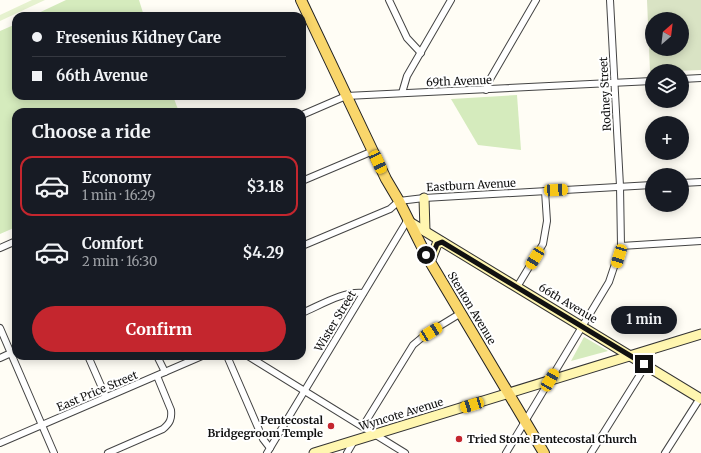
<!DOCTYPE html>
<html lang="en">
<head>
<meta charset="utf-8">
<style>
  :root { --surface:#171b24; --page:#242831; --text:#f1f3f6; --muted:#9ea1a6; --line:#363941; --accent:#c4262e }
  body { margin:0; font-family:Merriweather,serif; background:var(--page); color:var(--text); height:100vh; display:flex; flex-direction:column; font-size:15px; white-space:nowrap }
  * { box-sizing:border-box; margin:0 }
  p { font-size:13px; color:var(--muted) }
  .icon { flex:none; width:22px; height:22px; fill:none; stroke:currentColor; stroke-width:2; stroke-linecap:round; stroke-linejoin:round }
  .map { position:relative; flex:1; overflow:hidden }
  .side { position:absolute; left:12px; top:108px; width:294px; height:252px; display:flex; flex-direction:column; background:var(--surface); border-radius:12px; box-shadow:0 2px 10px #0003 }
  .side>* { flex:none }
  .guide { position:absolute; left:12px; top:12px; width:294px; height:88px; border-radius:12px; box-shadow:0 2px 10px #0003; display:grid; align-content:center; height:88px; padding:0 20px; background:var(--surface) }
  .needle { width:26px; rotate:28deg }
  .buttons { position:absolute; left:645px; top:12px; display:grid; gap:8px }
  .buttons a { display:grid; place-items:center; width:44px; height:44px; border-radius:50%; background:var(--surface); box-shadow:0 2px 10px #0003; font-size:20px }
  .end { position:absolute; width:18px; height:18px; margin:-9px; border:5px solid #111; background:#fff; box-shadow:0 0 0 2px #fff }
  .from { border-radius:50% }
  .bubble { position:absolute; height:28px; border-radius:14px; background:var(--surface); box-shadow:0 2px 10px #0003; font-size:13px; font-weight:700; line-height:28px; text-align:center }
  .car { position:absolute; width:12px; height:24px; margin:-12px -6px; border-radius:5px; box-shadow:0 0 3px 1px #0007; background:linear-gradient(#f5c518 24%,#345 0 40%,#f5c518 0 76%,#345 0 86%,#f5c518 0) }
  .guide b { display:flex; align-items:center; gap:14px; height:38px; font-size:15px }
  .guide b+b { border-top:1px solid var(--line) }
  .guide i { width:10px; height:10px; background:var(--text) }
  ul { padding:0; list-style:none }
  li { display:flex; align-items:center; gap:12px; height:60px; margin:0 8px 6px; padding:0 12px; border:2px solid transparent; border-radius:12px }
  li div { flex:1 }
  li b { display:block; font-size:15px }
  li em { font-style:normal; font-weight:700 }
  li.selected { border-color:var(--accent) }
  li>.icon { width:36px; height:36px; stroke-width:1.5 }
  h2 { padding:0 20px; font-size:18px; line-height:48px }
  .cta { display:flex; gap:8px; margin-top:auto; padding:8px 20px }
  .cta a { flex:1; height:46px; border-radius:24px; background:var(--accent); color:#fff; font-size:16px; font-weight:700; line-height:46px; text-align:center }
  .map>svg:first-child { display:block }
</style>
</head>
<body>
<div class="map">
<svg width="701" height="453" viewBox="0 0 701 453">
  <rect width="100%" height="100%" fill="#fffdf5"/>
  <!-- green -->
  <g fill="#d5ebbd">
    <polygon points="66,0 139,0 144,16 32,16"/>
    <polygon points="16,24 16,96 173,96 179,112 16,112 16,227 0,234 0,31"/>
    <polygon points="517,95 521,150 478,145 451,99"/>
    <polygon points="584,337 608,351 571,361"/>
  </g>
  <!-- cemetery -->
  <path fill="#d9e3c4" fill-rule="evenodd" d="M647,0H701V70L650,72ZM652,19H682V49H652Z"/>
  <!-- pitch -->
  <polygon fill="#e6f2cf" points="32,0 45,0 0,21 0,15"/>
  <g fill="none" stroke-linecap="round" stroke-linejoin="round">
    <defs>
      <g id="street">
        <polyline points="389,0 407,38 421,53"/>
        <polyline points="682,79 701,78"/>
        <polyline points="486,90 489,81 536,0"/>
        <polyline points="402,93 407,76 451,0"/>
        <polyline points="302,115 346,96 652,81"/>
        <polyline points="302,181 373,151"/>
        <polyline points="682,183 701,182"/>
        <polyline points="302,246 390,209 399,201 424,198 652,185"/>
        <polyline points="621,246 701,241"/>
        <polyline points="0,248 16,241"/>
        <polyline points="517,287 543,244 547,221 545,191"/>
        <path d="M302,313C321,305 343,291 363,293"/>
        <polyline points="0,328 54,453"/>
        <polyline points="88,356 106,397"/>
        <polyline points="157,356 165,372"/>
        <polyline points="227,356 263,439 270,448"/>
        <polyline points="248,356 405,453"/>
        <polyline points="0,358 11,353"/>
        <polyline points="363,426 413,345 425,335 461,313"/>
        <polyline points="0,443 202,356"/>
        <path d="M108,453L163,429C170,423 172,419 171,410L157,376"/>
        <polyline points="267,453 407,221"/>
        <polyline points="347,453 354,441"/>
        <polyline points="506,453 609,282 621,246 620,186 610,0"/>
        <polyline points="591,453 646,365"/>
        <polyline points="665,453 700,398"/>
      </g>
      <g id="secondary">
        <polyline points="424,198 425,231"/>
        <polyline points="408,221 701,399"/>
        <polyline points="430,262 437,244 442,242"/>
        <polyline points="314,453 701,334"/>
      </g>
      <polyline id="primary" points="301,0 386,179 399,201 426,255 544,453"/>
    </defs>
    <!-- street casing -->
    <use href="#street" stroke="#444" stroke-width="8"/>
    <!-- secondary casing -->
    <use href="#secondary" stroke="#333" stroke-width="11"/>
    <!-- primary casing -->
    <use href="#primary" stroke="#222" stroke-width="12"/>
    <!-- street -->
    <use href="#street" stroke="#fff" stroke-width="6"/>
    <!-- secondary -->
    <use href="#secondary" stroke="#fff6b0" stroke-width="9"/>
    <!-- primary -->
    <use href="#primary" stroke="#f9d66b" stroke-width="10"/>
  </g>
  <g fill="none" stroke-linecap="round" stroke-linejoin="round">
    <!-- route -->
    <polyline stroke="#111" stroke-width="5" points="426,255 430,262 437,244 442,242 644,364"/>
  </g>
  <!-- markers -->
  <g fill="#c4262e" stroke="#fff" stroke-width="1.5">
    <circle cx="331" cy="426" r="4"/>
    <circle cx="459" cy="439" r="4"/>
  </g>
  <g text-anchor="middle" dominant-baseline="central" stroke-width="4" stroke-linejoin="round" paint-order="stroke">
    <!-- street labels -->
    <g font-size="11" fill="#111" stroke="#fff">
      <text transform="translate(459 81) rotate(-2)">69th Avenue</text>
      <text transform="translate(605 94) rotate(-93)">Rodney Street</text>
      <text transform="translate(471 185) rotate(-3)">Eastburn Avenue</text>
      <text transform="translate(568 303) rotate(31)">66th Avenue</text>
      <text transform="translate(472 308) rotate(59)">Stenton Avenue</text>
      <text transform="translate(335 321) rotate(-59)">Wister Street</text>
      <text transform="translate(97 391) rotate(-23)">East Price Street</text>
      <text transform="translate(401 414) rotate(-17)">Wyncote Avenue</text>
    </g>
    <!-- poi labels -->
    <g font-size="11" font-weight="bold" fill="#111" stroke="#fff" text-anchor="end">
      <text x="323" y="420">Pentecostal<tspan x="323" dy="13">Bridgegroom Temple</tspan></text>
      <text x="467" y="439" text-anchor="start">Tried Stone Pentecostal Church</text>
    </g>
  </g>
</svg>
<div class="buttons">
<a><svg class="needle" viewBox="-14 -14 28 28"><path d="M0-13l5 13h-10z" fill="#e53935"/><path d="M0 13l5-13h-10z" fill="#9ea1a6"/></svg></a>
<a><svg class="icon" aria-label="layers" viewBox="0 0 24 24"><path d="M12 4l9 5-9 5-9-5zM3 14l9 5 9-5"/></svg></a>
<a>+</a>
<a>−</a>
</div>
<i class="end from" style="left:426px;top:255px"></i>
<i class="end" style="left:644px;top:364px"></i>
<div class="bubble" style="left:611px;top:306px;width:66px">1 min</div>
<i class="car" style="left:378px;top:162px;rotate:155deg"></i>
<i class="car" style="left:556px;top:190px;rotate:87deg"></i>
<i class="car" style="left:619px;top:256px;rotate:197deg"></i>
<i class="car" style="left:535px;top:258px;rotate:211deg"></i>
<i class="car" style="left:431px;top:332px;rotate:58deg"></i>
<i class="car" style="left:550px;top:380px;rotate:30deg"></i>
<i class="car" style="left:472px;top:405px;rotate:253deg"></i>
<div class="guide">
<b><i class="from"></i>Fresenius Kidney Care</b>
<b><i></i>66th Avenue</b>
</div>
<section class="side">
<h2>Choose a ride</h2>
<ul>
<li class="selected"><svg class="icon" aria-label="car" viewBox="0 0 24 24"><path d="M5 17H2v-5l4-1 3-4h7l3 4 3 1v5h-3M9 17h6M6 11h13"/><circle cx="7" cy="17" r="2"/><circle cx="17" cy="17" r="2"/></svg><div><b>Economy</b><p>1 min · 16:29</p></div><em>$3.18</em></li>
<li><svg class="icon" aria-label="car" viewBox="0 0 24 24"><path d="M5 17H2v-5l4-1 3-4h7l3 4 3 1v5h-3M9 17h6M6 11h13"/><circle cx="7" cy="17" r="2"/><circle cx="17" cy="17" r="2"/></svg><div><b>Comfort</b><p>2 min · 16:30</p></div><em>$4.29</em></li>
</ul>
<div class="cta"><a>Confirm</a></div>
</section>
</div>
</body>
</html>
